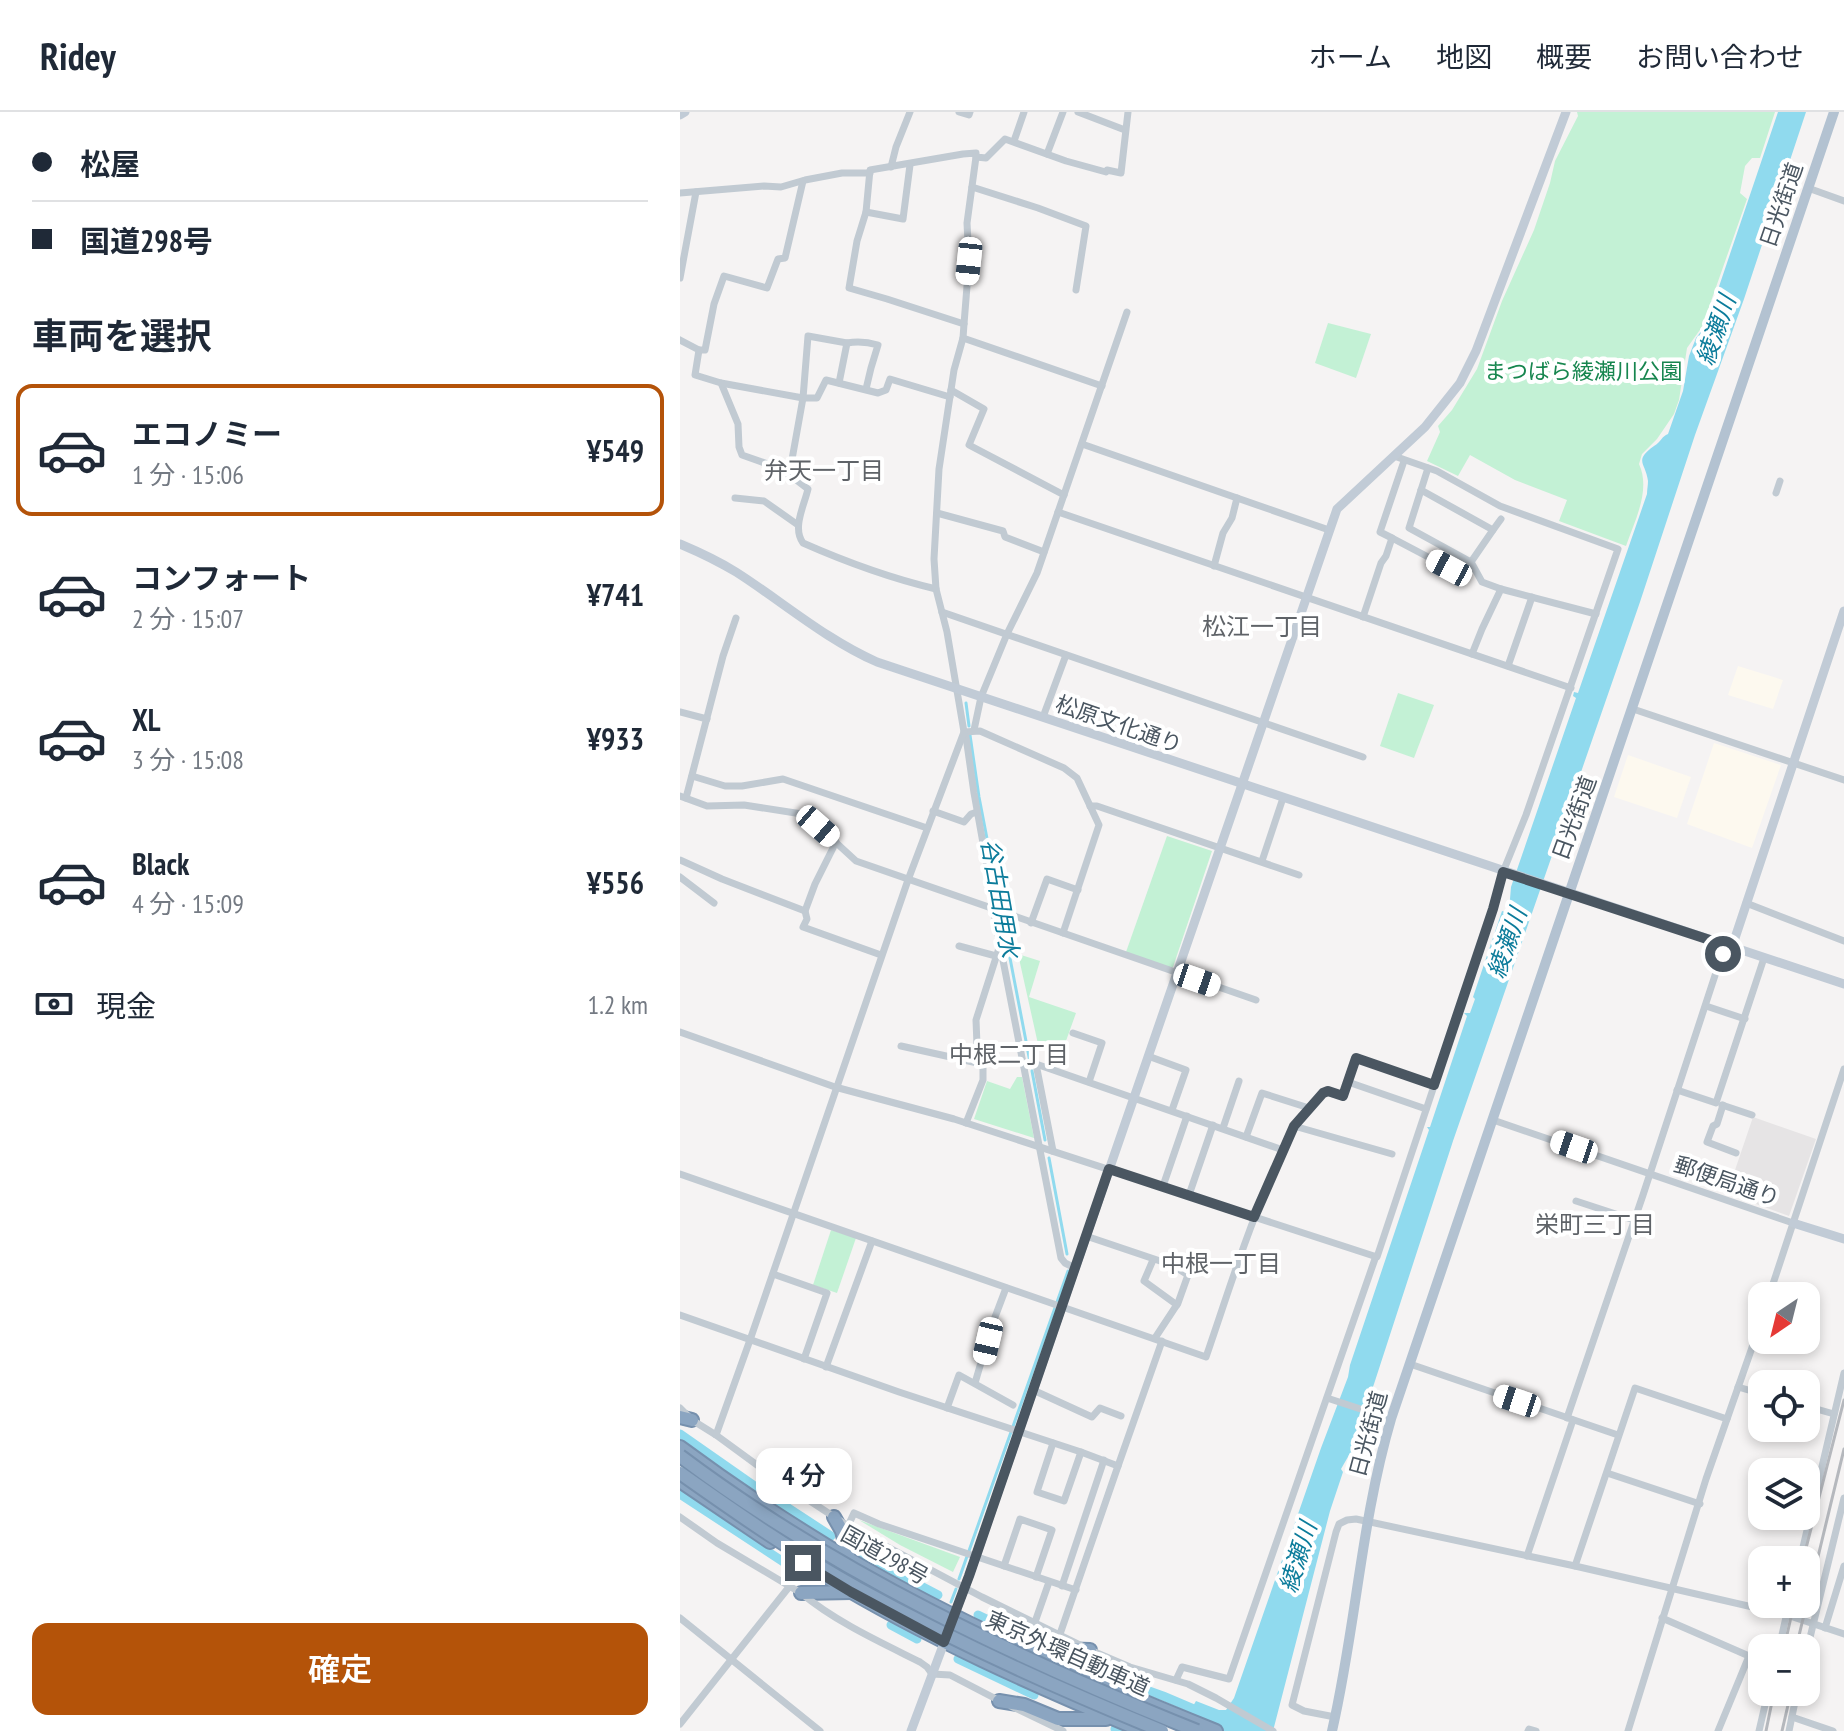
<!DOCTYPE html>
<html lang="ja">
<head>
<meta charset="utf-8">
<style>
  :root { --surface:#fff; --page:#f2f2f3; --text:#1f2937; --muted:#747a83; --line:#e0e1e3; --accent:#b45309 }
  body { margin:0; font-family:"PT Sans Narrow","Noto Sans JP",sans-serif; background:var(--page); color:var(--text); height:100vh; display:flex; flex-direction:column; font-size:30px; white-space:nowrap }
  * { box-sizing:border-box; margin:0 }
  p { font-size:26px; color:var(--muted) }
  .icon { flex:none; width:44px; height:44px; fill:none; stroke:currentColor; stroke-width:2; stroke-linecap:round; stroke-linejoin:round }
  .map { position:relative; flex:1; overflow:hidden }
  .sheet { display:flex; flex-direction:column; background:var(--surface); width:680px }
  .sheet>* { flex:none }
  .top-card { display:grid; align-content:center; height:176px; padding:0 32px; background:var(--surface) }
  .needle { width:52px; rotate:215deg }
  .fabs { position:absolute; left:1068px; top:1170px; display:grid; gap:16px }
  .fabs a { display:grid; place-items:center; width:72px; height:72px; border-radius:16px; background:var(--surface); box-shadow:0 4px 12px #0003; font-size:40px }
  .end { position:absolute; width:36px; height:36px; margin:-18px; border:10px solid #4a5661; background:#fff; box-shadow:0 0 0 4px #fff }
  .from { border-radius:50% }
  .bubble { position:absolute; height:56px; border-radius:16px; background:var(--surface); box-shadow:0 4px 12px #0003; font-size:26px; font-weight:600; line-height:56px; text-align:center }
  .car { position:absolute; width:24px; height:48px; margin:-24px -12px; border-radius:10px; box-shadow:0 0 6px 2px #0007; background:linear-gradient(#fff 24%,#345 0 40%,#fff 0 76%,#345 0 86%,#fff 0) }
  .top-card b { display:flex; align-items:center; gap:28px; height:76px; font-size:30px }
  .top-card b+b { border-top:2px solid var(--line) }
  .top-card i { width:20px; height:20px; background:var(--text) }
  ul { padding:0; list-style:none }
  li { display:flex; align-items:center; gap:24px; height:132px; margin:0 16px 12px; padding:0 16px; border:4px solid transparent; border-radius:16px }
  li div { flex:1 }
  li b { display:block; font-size:30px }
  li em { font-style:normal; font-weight:600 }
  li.current { border-color:var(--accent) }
  li>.icon { width:72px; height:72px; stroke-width:1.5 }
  h2 { padding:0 32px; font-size:36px; line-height:96px }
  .pay { display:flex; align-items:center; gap:20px; height:88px; padding:0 32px; font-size:30px }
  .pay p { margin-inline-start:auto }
  .cta { display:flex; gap:16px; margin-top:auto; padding:16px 32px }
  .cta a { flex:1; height:92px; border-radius:16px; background:var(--accent); color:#fff; font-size:32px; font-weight:600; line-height:92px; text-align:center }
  header { display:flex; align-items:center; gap:48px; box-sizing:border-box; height:112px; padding:0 40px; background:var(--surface); border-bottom:2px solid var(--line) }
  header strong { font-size:38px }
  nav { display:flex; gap:44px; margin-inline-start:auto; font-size:28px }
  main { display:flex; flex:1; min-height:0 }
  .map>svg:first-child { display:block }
</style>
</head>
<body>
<header>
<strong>Ridey</strong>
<nav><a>ホーム</a><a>地図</a><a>概要</a><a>お問い合わせ</a></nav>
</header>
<main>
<section class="sheet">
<div class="top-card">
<b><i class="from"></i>松屋</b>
<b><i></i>国道298号</b>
</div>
<h2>車両を選択</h2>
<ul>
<li class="current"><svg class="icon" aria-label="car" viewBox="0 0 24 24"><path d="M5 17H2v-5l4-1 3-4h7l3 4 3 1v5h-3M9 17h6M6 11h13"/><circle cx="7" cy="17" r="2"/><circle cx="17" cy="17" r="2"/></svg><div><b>エコノミー</b><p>1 分 · 15:06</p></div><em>¥549</em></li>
<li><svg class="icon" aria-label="car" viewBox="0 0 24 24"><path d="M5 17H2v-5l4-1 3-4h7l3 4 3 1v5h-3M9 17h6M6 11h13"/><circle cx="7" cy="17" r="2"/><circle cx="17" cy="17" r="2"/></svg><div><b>コンフォート</b><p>2 分 · 15:07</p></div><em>¥741</em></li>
<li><svg class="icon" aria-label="car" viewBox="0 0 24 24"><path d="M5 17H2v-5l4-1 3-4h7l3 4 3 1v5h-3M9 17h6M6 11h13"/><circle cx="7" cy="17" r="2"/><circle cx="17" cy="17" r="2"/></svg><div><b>XL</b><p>3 分 · 15:08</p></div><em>¥933</em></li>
<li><svg class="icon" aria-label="car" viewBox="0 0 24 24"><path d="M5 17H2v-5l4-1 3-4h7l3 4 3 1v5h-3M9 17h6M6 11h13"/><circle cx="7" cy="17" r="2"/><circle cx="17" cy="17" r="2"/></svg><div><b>Black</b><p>4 分 · 15:09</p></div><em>¥556</em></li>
</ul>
<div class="pay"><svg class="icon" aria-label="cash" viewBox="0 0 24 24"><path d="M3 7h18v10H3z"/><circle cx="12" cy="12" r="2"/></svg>現金<p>1.2 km</p></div>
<div class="cta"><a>確定</a></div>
</section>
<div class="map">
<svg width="1164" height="1619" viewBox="0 0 1164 1619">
  <rect width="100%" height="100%" fill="#f5f3f3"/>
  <!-- commercial -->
  <g fill="#fdf9ef">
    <polygon points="1058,554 1103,568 1093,597 1048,583"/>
    <polygon points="1034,631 1101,653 1072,736 1007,712"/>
    <polygon points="948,643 1011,665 997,706 934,685"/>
  </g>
  <!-- education -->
  <polygon fill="#e6e4e5" points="1073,1005 1136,1027 1109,1104 1068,1089 1074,1072 1069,1070 1070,1067 1054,1061"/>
  <!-- green -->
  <g fill="#c3f1d5">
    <path d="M897,0H1095L1080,46H1072L1065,54L1060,81L1067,87L1022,215L1007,236L999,288L994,302L977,327L962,342L959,352C971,378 955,408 946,434L879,409L887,388L835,368L790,343L778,364L747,349L760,320L758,314L772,298L797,257L822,189L854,118L870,71L875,49L898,4Z"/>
    <polygon points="648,211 691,222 676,266 635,251"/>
    <polygon points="718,581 754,593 734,646 700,634"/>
    <polygon points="487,724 532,739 493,855 490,856 446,840"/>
    <polygon points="338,842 360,849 349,885 396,901 382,940 358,932"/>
    <polygon points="337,965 342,965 354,1026 294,1007 307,969 330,977"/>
    <polygon points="151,1118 176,1126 157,1181 133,1173"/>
    <polygon points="179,1408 280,1445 273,1460 220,1433"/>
  </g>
  <!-- water -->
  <path fill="#90daee" d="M1098,0H1126L1064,187L1015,323L960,490L773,1029L694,1272L679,1313L672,1329V1333L675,1337L673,1343H669L661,1357L663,1360L650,1399L593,1619H517V1605L509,1601L516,1589L539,1598H546L554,1586L641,1336L668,1265L670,1253L749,1018L747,1015H750L787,904L784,901H790L795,887L793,885L822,799L825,800L830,787L831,775L896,586L893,584L894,580L898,581L967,382C967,378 968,373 968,369C966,351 953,349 974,334C981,330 982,324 988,322L1003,279L1009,244L1016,226L1026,213Z"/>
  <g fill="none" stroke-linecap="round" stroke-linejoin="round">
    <!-- stream -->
    <g stroke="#90daee" stroke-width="3">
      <polyline points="286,591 289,614"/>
      <polyline points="290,623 299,685 350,950"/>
      <polyline points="352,959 365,1028"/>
      <polyline points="369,1046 387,1142"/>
      <polyline points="279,1467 388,1159"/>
      <polyline points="271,1490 276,1477"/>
    </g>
    <!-- canal -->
    <g stroke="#90daee" stroke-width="9">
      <polyline points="0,1322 73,1373 151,1424"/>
      <polyline points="0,1382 134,1470"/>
      <polyline points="182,1443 258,1483"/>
      <polyline points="298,1503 321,1514"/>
      <polyline points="211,1513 237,1527"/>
      <polyline points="278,1547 354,1583"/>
      <polyline points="395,1549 419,1561 483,1584 523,1601"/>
      <polyline points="435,1617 439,1619"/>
    </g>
    <defs>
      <g id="highway">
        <polyline points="0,1305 12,1308"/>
        <path d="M0,1335C54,1375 110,1412 167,1446C285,1515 410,1568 536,1619"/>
        <polyline points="0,1369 90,1430"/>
        <polyline points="154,1405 162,1419 169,1447"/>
        <path d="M146,1465C247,1526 355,1574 463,1619"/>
        <polyline points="121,1481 171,1480"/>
        <polyline points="347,1536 410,1538"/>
        <polyline points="319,1589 344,1593 378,1607 426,1607"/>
      </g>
    </defs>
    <!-- highway casing -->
    <use href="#highway" stroke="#7690ad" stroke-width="16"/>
    <!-- street -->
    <g stroke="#c1cad2" stroke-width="7">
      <polyline points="279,0 289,3 290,0"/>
      <polyline points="398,0 445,18"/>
      <polyline points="334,29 344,0"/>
      <polyline points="367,42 383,0"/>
      <polyline points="211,55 216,35 230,0"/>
      <polyline points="292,75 358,96 406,114 396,178"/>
      <polyline points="1128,76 1164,89"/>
      <polyline points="0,81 84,74 101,75 125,68 162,61 190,61"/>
      <polyline points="186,100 223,107 230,53"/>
      <polyline points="0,166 16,80"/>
      <polyline points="284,212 207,187 169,176 177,129 186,100 190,58 283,42 296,41 296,45 306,46 325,27 386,49 426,60 427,58 441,61 448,0"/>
      <polyline points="283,226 422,274"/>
      <path d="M0,228L19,238L15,263L41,271L58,312L59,335L62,343L102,357L128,377C124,394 112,416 123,431C166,450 210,466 256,477"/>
      <polyline points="19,238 25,238 34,192 44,164 87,176 98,147 105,146 123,69"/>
      <polyline points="41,271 123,286 137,286 146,268 198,281 206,278 210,267 270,285"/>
      <polyline points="159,271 167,231"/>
      <polyline points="271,278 304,297 289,333 384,383"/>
      <polyline points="402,332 649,418"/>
      <polyline points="748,356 729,416 791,450 802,470 821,477 916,502"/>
      <path d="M108,360L111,353L123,286L128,224L167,231C177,229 188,230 198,233L191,256L186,277"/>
      <polyline points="741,378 813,418 821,407"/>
      <polyline points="1096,381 1100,369"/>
      <polyline points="55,386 84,389 118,413"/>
      <polyline points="378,400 891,576"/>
      <polyline points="257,401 323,419 325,425 364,440"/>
      <polyline points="712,426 700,420 724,349"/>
      <polyline points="791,450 813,418"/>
      <polyline points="534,454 543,421 552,406 557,386"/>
      <polyline points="262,500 683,645"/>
      <polyline points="683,505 701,451 706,444 712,426 769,456"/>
      <polyline points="792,542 802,517 821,477"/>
      <polyline points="828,554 852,485"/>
      <polyline points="953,597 1164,668"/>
      <polyline points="0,600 27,607"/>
      <polyline points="363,605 386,543"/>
      <polyline points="294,618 301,585 327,522 357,461 447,200"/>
      <polyline points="12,664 45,674 62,674 103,667 247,716"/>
      <polyline points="0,684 27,694 64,693 122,702 138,714 176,749 576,888"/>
      <polyline points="6,686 43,544 56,506"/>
      <polyline points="410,694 417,694 619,763"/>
      <polyline points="253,699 284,710 291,702 297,700"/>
      <polyline points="0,748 42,767 125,799 135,772 156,730"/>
      <polyline points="582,749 603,686"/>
      <polyline points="0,765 34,791"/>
      <polyline points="1066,791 1164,829"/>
      <polyline points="313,797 381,1146 385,1151 395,1156"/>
      <polyline points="315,798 294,681 286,625 284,620 300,619 384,656 397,666 419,713 383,821"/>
      <polyline points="125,799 127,807 123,815 201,843"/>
      <polyline points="351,811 367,767 398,778"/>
      <polyline points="279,834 316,844"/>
      <polyline points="1026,894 1065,907"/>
      <polyline points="0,920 155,975 274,1007 697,1145 813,797 823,760 846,703 938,437 820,394 757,359 714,344"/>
      <polyline points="393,921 422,931 409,970"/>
      <polyline points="221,934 302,952"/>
      <polyline points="468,944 506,958 492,998"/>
      <polyline points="356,952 603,1038"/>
      <polyline points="356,952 373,1039"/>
      <polyline points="668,970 746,997"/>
      <polyline points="997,978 1036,991 1084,846"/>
      <polyline points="1042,993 1072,1003"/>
      <polyline points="1043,993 1037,1012 1033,1014 1027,1030 1056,1041"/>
      <polyline points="813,1008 1113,1111"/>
      <polyline points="286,1011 303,968 303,954 297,933 296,908 320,833"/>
      <polyline points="614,1014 712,1042"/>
      <polyline points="543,1016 559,969"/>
      <polyline points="566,1025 582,981 629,996"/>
      <path d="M0,1062L526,1245C547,1184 566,1122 592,1063C606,1032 618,1001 645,980L663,984L676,946L754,973"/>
      <polyline points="483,1074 507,1004"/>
      <polyline points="509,1083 533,1013"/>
      <polyline points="896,1089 954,1108"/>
      <polyline points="406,1124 492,1153 508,1163 498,1191 475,1226"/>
      <polyline points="473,1148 464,1169 497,1193"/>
      <polyline points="93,1162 147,1181 124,1247"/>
      <polyline points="1089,1184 1164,957"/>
      <polyline points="0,1203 219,1280 401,1340 438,1354 482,1229"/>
      <polyline points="730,1252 938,1323"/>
      <polyline points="146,1255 192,1129"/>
      <polyline points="295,1271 312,1213 326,1176"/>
      <polyline points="1058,1275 1082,1282"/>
      <polyline points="353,1278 412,1305 420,1296 441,1304"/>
      <polyline points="647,1286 711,1307"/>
      <polyline points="1126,1294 1154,1302"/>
      <polyline points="0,1296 12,1308 36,1323 92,1364 168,1414 302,1485 410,1538 450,1555 508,1572 536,1586 593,1619"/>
      <polyline points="267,1296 279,1263 333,1293"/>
      <polyline points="887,1306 963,1083 1045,833"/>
      <polyline points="36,1323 70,1228 228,768 284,620 267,520 256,477 254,447 259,357 274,258 283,226 284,212 289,149 287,111 296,45"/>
      <polyline points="373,1331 357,1380 384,1389 401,1340"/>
      <polyline points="927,1361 1020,1392"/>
      <path d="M0,1405L37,1431L121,1481C156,1510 200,1530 240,1550L247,1555L252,1562L270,1563L320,1589"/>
      <polyline points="168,1414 174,1401 199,1412 396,1478"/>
      <polyline points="847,1444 893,1308"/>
      <polyline points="1120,1448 1164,1261"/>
      <polyline points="324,1454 340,1407 372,1418 356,1465"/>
      <polyline points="895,1454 955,1276 1047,1307"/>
      <polyline points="382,1474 424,1348"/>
      <polyline points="0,1506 140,1619"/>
      <polyline points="982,1506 1069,1544 1082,1547"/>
      <polyline points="355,1510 369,1470"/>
      <polyline points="1145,1516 1164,1454"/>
      <polyline points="380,1522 438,1354"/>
      <polyline points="1099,1536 1109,1492"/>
      <polyline points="1126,1542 1164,1386"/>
      <polyline points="496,1568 502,1555 549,1567 696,1144"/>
      <polyline points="331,1594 383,1619"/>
      <polyline points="655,1605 624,1599 612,1593 656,1420 659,1412 667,1408 676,1407 895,1454 1107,1503 1164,1522"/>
      <polyline points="1112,1605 1153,1619"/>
      <polyline points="0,1612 109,1475"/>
      <polyline points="848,1619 849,1617 856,1619"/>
      <polyline points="948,1619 1026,1367 1082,1207"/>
      <polyline points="1038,1619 1069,1544"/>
      <polyline points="1079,1619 1088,1580"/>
      <polyline points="1109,1619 1117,1580"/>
    </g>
    <!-- secondary -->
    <g stroke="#c1cbd6" stroke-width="9">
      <polyline points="0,3 5,0"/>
      <path d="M0,432C19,440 38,449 56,460C103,490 145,527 197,550L1164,872"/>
      <polyline points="1052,835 1164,499"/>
      <polyline points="1113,1111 1164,1127"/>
      <polyline points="231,1619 289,1464 657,397 745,315 780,271 796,239 886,0"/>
    </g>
    <!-- primary -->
    <path stroke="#b3c2d1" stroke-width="10" d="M652,1619C676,1515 681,1409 711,1307L1154,0"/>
    <!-- highway -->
    <use href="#highway" stroke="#8ba5c1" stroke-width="12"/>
    <!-- rail -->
    <g stroke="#b5b8bd" stroke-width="3">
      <polyline points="1123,1448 1164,1288"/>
      <polyline points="1104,1536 1114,1492"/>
      <polyline points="1116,1536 1164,1337"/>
      <polyline points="1086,1619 1094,1580"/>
      <polyline points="1102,1619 1111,1580"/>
    </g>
    <defs>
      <g id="highway-bridge">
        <path d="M0,1344C157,1462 336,1546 517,1619"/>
        <path d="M0,1361C58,1402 117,1443 179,1477C277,1531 379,1577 482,1619"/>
      </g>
    </defs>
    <!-- highway-bridge casing -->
    <use href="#highway-bridge" stroke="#7690ad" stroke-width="16" stroke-linecap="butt"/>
    <!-- highway-bridge -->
    <use href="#highway-bridge" stroke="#8ba5c1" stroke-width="12"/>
  </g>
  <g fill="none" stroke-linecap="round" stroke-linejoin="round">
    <!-- route -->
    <polyline stroke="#4a5661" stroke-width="10" points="123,1451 171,1480 264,1530 289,1464 429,1057 574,1105 614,1014 643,981 648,979 663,984 676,946 754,973 813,797 823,760 1045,833 1043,842"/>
  </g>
  <g text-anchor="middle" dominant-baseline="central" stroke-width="8" stroke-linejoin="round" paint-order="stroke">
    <!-- street labels -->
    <g font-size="22" fill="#4a5661" stroke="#fff">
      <text transform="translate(1101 93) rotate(-71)">日光街道</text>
      <text transform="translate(439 612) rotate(19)">松原文化通り</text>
      <text transform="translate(894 706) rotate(-70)">日光街道</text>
      <text transform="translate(1047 1069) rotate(19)">郵便局通り</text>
      <text transform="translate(688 1322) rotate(-75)">日光街道</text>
      <text transform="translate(205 1443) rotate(29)">国道298号</text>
      <text transform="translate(388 1541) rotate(24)">東京外環自動車道</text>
    </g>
    <!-- park labels -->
    <g font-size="22" fill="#17864f" stroke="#fff">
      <text x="903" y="259">まつばら綾瀬川公園</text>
    </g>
    <!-- water labels -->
    <g font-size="24" font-style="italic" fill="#0c7c9b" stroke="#fff">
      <text transform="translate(1036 218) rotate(-71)">綾瀬川</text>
      <text transform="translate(320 786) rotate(80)">谷古田用水</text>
      <text transform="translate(827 831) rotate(-71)">綾瀬川</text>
      <text transform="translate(618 1445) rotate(-73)">綾瀬川</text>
    </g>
    <!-- neighbourhood labels -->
    <g font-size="24" fill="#5f6368" stroke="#fff">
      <text x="144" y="358">弁天一丁目</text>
      <text x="582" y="514">松江一丁目</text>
      <text x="329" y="942">中根二丁目</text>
      <text x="915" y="1112">栄町三丁目</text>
      <text x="541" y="1151">中根一丁目</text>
    </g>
  </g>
</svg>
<div class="fabs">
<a><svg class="needle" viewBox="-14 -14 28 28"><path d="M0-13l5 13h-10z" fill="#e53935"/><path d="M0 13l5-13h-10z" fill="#747a83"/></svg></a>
<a><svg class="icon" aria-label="locate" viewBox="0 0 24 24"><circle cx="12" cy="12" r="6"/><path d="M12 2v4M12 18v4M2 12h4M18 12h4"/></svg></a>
<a><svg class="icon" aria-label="layers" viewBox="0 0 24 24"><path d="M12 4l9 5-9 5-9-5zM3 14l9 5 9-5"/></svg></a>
<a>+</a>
<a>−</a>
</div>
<i class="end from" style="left:1043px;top:842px"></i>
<i class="end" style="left:123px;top:1451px"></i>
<div class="bubble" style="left:76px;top:1336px;width:96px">4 分</div>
<i class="car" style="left:289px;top:149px;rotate:186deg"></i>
<i class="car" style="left:769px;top:456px;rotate:298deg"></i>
<i class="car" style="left:138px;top:714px;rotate:131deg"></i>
<i class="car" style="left:517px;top:868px;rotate:109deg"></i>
<i class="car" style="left:894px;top:1035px;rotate:289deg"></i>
<i class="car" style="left:308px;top:1229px;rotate:193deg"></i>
<i class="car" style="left:837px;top:1289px;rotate:288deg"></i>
</div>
</main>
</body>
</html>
